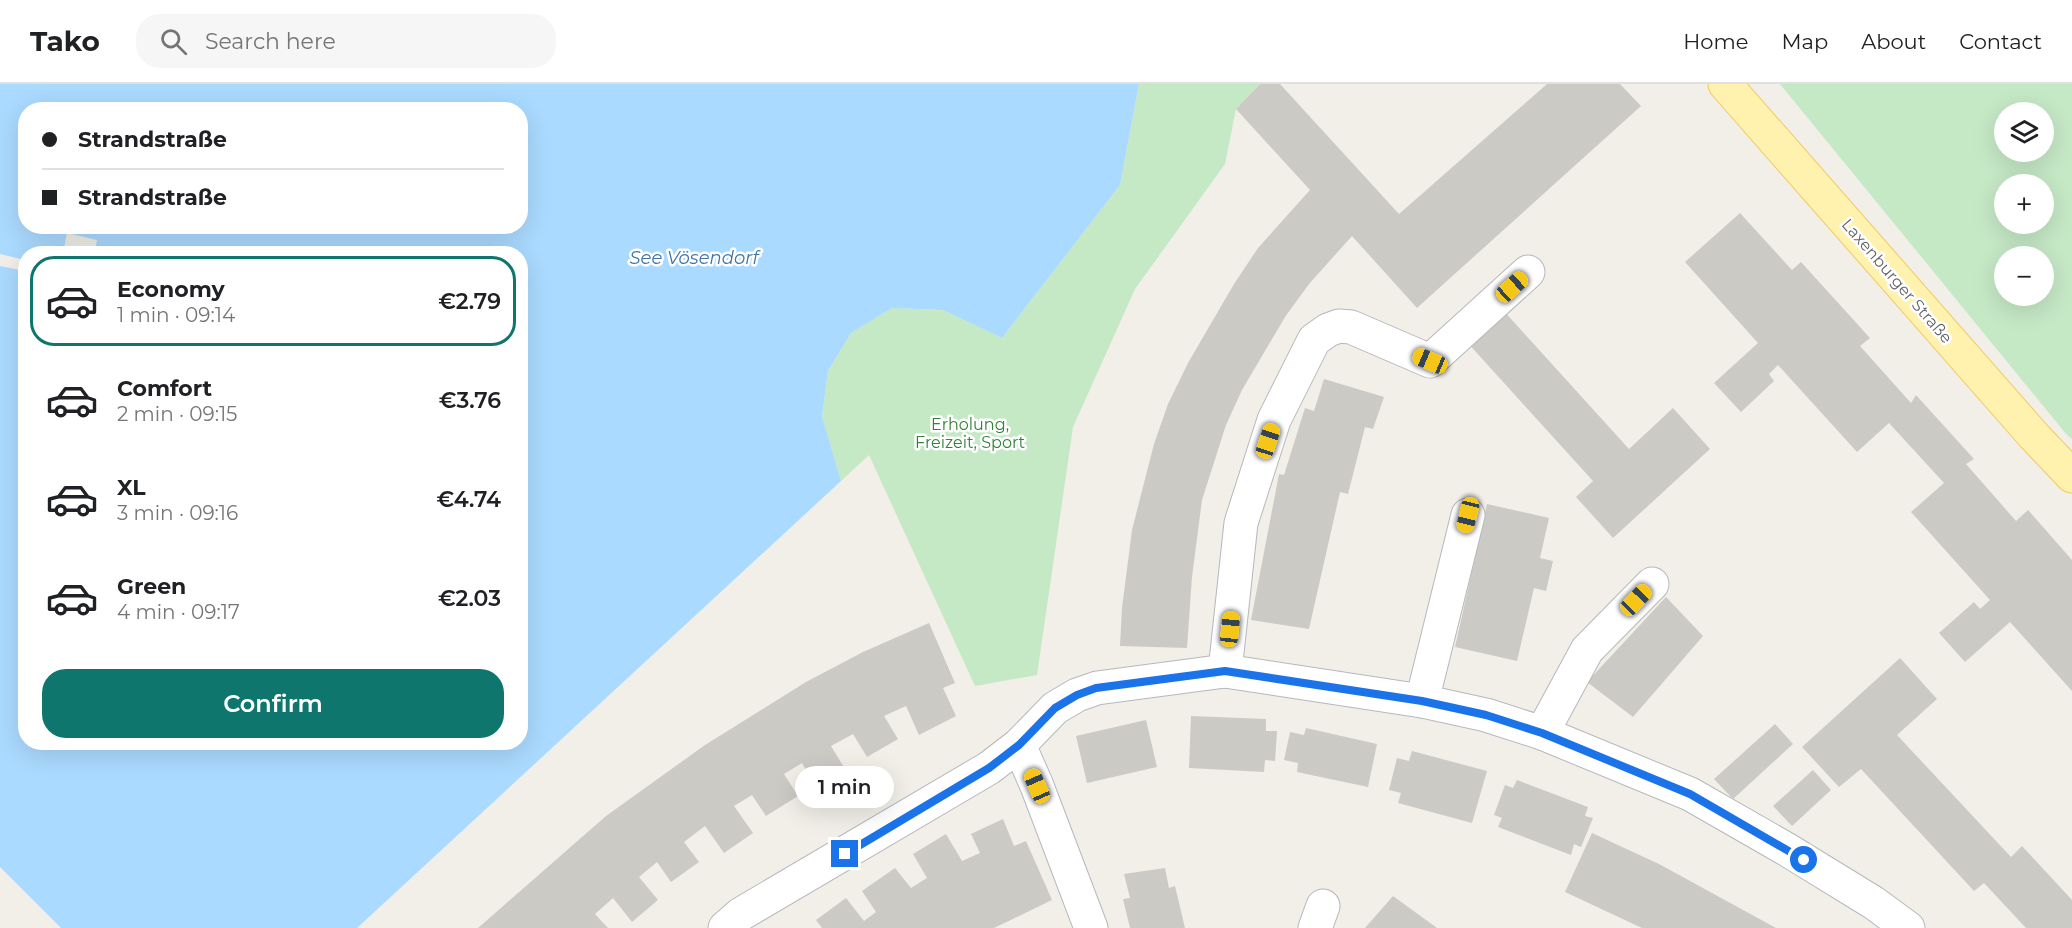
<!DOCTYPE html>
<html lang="en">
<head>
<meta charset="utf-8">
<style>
  :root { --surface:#fff; --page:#f6f6f6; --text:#202124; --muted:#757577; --line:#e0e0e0; --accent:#0f766e }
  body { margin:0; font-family:Montserrat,sans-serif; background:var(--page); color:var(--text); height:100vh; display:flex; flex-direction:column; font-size:22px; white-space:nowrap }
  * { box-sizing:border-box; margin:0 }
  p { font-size:20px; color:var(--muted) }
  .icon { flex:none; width:33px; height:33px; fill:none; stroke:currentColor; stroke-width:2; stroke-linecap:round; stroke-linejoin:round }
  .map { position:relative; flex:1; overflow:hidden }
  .details { position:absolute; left:18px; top:162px; width:510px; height:504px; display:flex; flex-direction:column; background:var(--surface); border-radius:24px; box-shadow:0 6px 24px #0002 }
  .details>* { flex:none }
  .top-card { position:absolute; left:18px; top:18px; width:510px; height:132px; border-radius:24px; box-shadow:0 6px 24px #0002; display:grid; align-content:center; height:132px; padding:0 24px; background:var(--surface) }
  .buttons { position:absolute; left:1994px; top:18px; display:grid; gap:12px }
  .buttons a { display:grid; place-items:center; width:60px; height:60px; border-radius:50%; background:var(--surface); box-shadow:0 6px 24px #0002; font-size:30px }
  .end { position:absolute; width:27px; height:27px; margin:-14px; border:8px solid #1a73e8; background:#fff; box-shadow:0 0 0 3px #fff }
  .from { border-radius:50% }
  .bubble { position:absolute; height:42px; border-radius:21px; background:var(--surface); box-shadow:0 6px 24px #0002; font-size:20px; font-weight:600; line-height:42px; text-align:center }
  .car { position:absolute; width:18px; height:36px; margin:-18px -9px; border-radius:8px; box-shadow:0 0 4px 2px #0007; background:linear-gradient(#f5c518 24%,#345 0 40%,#f5c518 0 76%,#345 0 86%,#f5c518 0) }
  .top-card b { display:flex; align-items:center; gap:21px; height:57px; font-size:22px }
  .top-card b+b { border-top:2px solid var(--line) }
  .top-card i { width:15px; height:15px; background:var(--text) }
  ul { padding:10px 0 0; list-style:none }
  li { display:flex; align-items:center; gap:18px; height:90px; margin:0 12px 9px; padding:0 12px; border:3px solid transparent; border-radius:24px }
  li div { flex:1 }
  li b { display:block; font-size:22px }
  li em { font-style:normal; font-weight:600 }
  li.active { border-color:var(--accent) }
  li>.icon { width:54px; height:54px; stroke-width:1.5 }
  .cta { display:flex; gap:12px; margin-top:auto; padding:12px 24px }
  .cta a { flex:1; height:69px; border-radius:24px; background:var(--accent); color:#fff; font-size:24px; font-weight:600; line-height:69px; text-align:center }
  header { display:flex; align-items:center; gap:36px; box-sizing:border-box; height:84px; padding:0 30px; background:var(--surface); border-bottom:2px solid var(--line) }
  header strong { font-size:28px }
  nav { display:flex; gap:33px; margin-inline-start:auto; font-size:21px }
  .search { width:420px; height:54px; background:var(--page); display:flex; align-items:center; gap:15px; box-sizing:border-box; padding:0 21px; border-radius:24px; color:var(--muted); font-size:22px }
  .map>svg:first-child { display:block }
</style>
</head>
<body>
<header>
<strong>Tako</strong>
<div class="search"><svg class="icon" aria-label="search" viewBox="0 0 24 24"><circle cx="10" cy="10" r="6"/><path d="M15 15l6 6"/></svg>Search here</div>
<nav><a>Home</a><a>Map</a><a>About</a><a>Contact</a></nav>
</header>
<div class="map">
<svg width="2072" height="844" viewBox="0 0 2072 844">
  <rect width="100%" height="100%" fill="#f1efe8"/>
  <!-- green -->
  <g fill="#c5e8c5" fill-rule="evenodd">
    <polygon points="1139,0 1260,0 1236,25 1225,80 1135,205 1073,343 1037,591 975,602 869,371 841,397 822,332 828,287 851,249 892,224 943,226 1002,254 1120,101"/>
    <path d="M1780,0H2072V355L2067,351ZM2004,28H2043V68H2004ZM2004,100H2043V140H2004ZM2004,172H2043V212H2004Z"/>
  </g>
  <!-- water -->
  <path fill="#aadaff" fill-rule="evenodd" d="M0,0H1139L1120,101L1002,254L943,226L892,224L851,249L828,287L822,332L841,397L357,844H61L0,783ZM26,26H520V142H26ZM26,170H520V658H26Z"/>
  <!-- pier -->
  <g fill="#f1efe8">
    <polygon points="67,149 97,156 94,169 63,169"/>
    <polygon points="0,170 25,176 25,187 0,182"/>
  </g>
  <!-- building -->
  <g fill="#cccac5">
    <polygon points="1260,0 1280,0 1399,130 1547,0 1620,0 1641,22 1417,224 1352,152 1309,200 1285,233 1242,306 1226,341 1202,416 1192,493 1187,564 1120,562 1122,524 1132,446 1154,360 1168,320 1188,279 1234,200 1258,164 1310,106 1236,25"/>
    <polygon points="1740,129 1792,186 1801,178 1870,254 1860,262 1911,319 1916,311 1974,375 1966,380 2016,437 2028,426 2072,476 2072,607 2010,538 1965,578 1939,549 1974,518 1980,525 1990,516 1911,428 1944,399 1889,339 1857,368 1778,281 1769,290 1774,297 1741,328 1714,299 1758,259 1685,178"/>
    <polygon points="1502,225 1629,365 1673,324 1710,365 1613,454 1576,413 1593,397 1466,257"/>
    <polygon points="1324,295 1384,313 1373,345 1365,343 1348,410 1340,408 1309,545 1251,536 1279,390 1284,391 1305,324 1314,327"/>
    <polygon points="1487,420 1549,434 1540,474 1553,477 1546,507 1534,504 1517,577 1455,563"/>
    <polygon points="1666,513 1703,552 1633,633 1587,598"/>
    <polygon points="929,539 955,599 943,604 956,632 919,651 906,622 884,632 898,655 867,673 853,650 831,662 845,685 816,703 802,679 784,690 798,712 766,732 752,711 734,722 753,749 724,769 705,742 684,758 699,778 671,798 657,778 639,793 658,816 632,838 613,814 595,830 608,844 478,844 606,732 705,661 806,598 863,568"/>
    <polygon points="1900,574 1937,615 1897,651 2011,773 2022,762 2072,816 2072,844 2026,844 1984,799 1974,807 1861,685 1839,703 1802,663"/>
    <polygon points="1191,632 1266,635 1266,647 1277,647 1275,677 1265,676 1264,688 1189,684"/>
    <polygon points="1146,636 1157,683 1087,699 1076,652"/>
    <polygon points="1775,640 1793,660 1733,715 1714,695"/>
    <polygon points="1306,644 1377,660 1368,703 1297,688 1298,679 1284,676 1290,648 1304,651"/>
    <polygon points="1412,667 1487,687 1472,739 1398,719 1401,709 1389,706 1397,674 1409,677"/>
    <polygon points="1813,686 1831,706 1792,742 1773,722"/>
    <polygon points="1517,696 1588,723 1585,732 1593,734 1581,763 1574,760 1571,771 1498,743 1502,734 1494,731 1505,701 1513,704"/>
    <polygon points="1003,735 1014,762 1026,757 1052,816 994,844 822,844 816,836 846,814 864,837 876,828 862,807 895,784 911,804 927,794 913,770 946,750 962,777 980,769 971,750"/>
    <polygon points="1592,749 1659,780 1776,844 1642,844 1565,808"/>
    <polygon points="1165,784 1169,804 1175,802 1185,844 1130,844 1123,815 1130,814 1124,790"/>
    <polygon points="1393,812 1437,844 1365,844"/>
  </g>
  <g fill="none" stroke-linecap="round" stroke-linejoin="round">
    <defs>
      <g id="minor">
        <polyline points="1225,587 1241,439 1274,336 1314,256 1328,246 1339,242 1351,243 1430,277 1528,188"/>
        <polyline points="1422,617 1468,431"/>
        <polyline points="1542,649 1587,566 1652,500"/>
        <polyline points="1019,661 1037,702 1091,844"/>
        <polyline points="725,844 741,830 989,684 1019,661 1055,624 1077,611 1097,604 1225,587 1422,617 1486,631 1542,649 1690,710 1786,765 1874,819 1908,844"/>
        <polyline points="1315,844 1323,822"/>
      </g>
      <polyline id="major" points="1725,0 2034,352 2072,392"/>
    </defs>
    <!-- minor casing -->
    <use href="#minor" stroke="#b5b8bc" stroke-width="35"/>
    <!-- major casing -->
    <use href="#major" stroke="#f2c960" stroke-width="35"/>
    <!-- minor -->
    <use href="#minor" stroke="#fff" stroke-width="33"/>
    <!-- major -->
    <use href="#major" stroke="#fff2af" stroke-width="33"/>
  </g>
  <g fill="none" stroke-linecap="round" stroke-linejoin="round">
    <!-- route -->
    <polyline stroke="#1a73e8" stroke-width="8" points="845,770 989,684 1019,661 1055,624 1077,611 1096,604 1225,587 1422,617 1486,631 1542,649 1690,710 1804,776"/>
  </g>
  <g text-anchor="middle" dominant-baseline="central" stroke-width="5" stroke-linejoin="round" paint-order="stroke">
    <!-- street labels -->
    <g font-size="16" fill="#5f6368" stroke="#fff">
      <text transform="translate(1897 197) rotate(49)">Laxenburger Straße</text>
    </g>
    <!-- park labels -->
    <g font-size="16" fill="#348238" stroke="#fff">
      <text x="970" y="340">Erholung,<tspan x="970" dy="18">Freizeit, Sport</tspan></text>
    </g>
    <!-- water labels -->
    <g font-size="18" font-style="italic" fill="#4174aa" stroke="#fff">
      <text x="694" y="174">See Vösendorf</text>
    </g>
  </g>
</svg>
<div class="buttons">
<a><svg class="icon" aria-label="layers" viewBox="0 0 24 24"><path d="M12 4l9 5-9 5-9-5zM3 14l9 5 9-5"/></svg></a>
<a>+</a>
<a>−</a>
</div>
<i class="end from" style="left:1804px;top:776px"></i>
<i class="end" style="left:845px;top:770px"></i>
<div class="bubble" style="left:795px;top:682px;width:99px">1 min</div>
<i class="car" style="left:1512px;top:203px;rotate:48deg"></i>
<i class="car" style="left:1430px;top:277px;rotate:293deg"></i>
<i class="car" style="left:1268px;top:357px;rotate:18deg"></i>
<i class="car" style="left:1468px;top:431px;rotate:194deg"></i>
<i class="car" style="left:1636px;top:516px;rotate:44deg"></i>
<i class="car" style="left:1230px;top:545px;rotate:6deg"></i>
<i class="car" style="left:1037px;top:702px;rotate:336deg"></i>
<div class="top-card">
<b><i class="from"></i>Strandstraße</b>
<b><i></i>Strandstraße</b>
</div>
<section class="details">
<ul>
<li class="active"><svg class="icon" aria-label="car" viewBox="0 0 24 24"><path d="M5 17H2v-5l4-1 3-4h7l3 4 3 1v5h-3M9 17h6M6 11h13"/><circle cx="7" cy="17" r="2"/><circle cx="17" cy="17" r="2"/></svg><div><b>Economy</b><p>1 min · 09:14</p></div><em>€2.79</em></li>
<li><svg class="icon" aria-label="car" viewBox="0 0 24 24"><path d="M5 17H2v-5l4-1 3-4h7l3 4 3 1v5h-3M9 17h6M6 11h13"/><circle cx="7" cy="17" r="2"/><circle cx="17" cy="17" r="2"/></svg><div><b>Comfort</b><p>2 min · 09:15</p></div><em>€3.76</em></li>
<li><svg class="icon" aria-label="car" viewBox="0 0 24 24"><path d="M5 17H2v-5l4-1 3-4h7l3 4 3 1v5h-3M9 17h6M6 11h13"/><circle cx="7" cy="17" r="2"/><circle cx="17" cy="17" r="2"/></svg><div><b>XL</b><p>3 min · 09:16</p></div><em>€4.74</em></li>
<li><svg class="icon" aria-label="car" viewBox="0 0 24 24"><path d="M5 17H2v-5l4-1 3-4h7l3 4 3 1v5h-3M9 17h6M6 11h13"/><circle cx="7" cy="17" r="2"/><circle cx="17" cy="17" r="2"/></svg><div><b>Green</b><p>4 min · 09:17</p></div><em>€2.03</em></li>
</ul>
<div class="cta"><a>Confirm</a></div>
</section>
</div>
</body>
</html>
